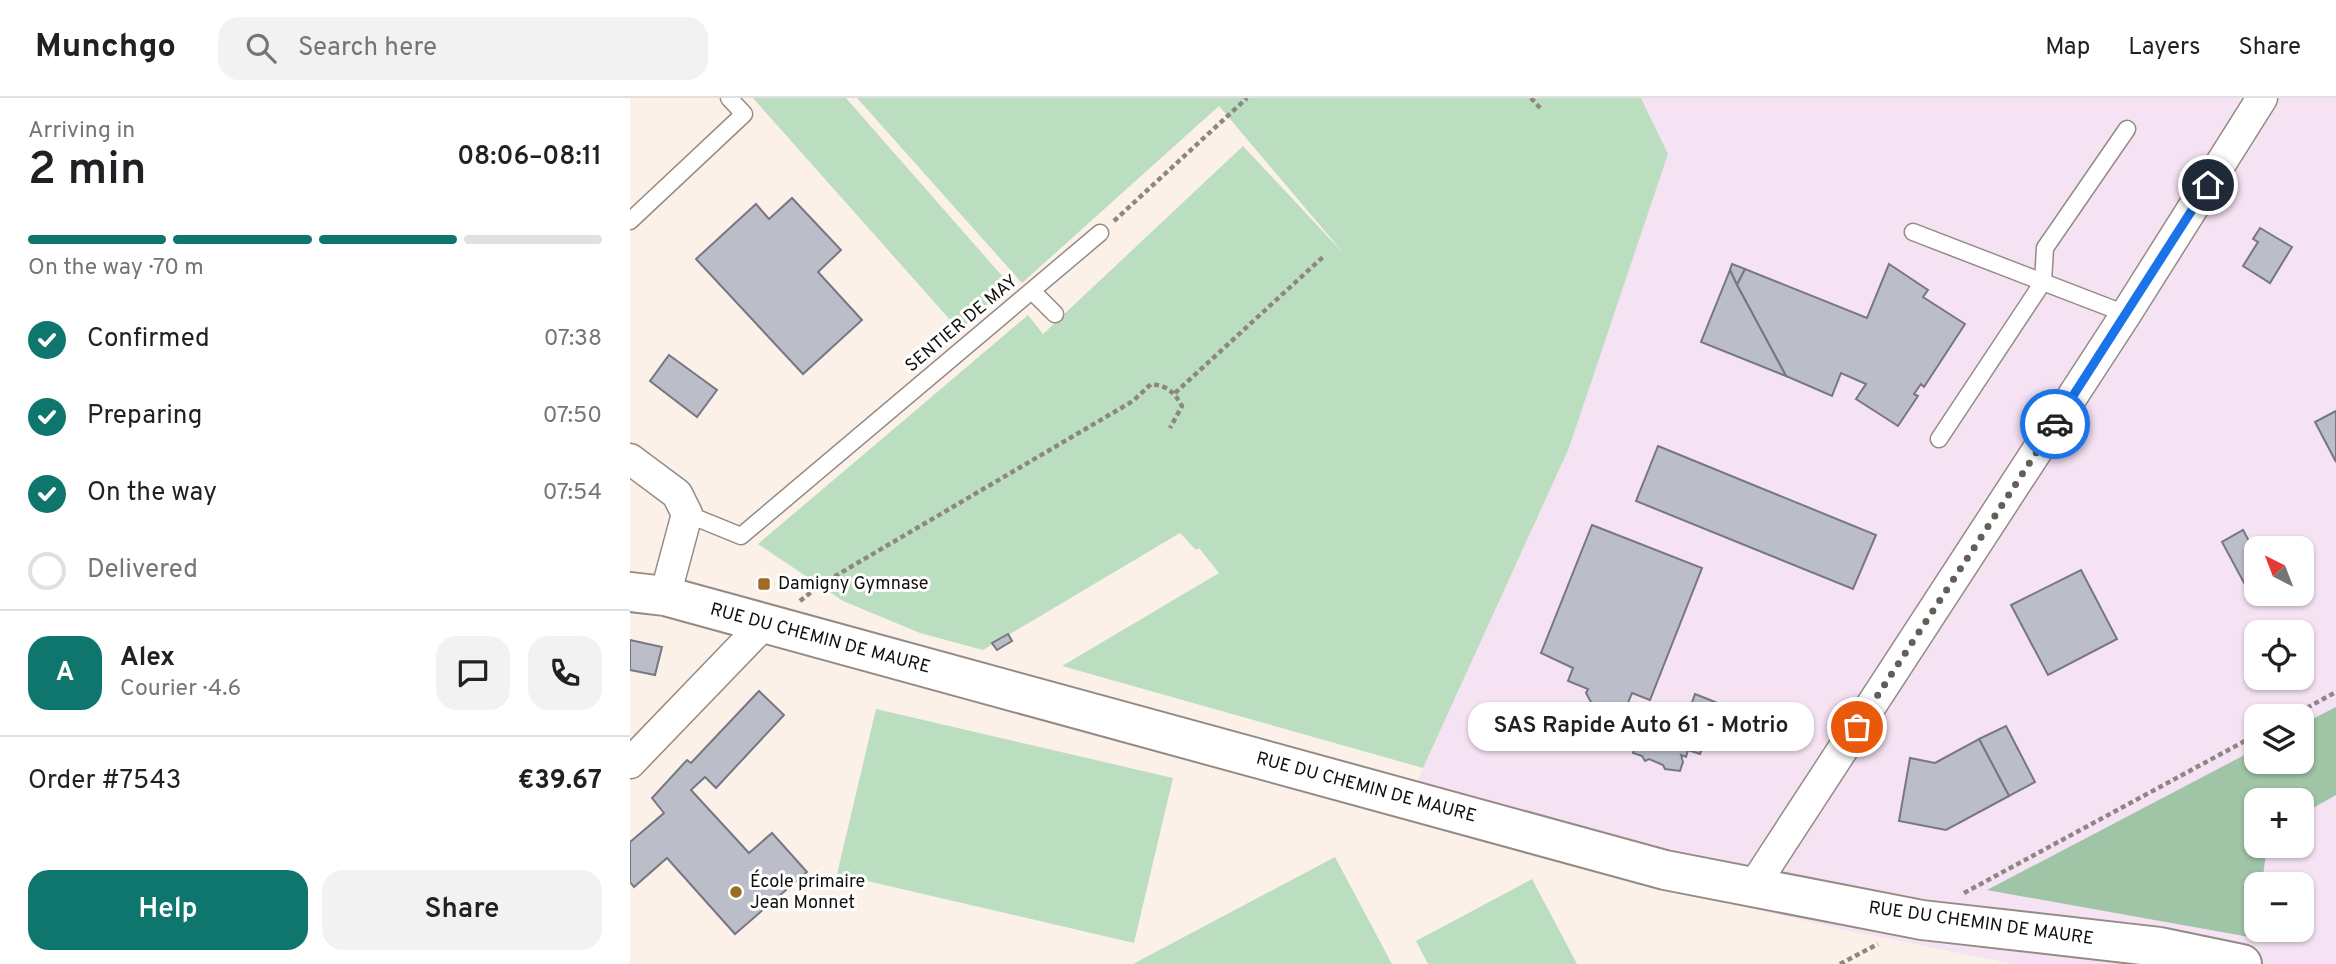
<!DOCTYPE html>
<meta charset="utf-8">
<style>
body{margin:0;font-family:Overpass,sans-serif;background:#f2f2f2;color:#202124;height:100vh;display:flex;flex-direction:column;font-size:26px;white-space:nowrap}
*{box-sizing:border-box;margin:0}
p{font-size:23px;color:#757577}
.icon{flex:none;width:38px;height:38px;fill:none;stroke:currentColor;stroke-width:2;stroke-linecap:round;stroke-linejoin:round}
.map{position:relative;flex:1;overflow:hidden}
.drawer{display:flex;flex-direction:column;background:#fff;width:630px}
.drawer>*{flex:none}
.needle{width:46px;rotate:318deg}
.tools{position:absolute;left:1614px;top:438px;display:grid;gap:14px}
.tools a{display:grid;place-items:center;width:70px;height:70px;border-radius:14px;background:#fff;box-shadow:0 2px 5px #0004;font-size:35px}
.pin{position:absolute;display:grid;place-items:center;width:60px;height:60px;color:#fff;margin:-30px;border:4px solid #fff;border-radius:50%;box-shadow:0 2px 7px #0007}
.courier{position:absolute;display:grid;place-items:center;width:70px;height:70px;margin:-35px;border:5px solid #1a73e8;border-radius:50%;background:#fff;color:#222;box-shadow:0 2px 9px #0007}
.bubble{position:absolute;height:49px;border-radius:21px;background:#fff;box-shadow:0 2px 5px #0004;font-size:23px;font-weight:600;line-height:49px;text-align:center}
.head em{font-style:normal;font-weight:600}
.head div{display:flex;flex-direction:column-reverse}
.head{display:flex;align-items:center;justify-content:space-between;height:119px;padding:0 28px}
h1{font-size:46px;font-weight:600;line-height:52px}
.bar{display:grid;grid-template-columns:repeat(4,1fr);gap:10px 7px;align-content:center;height:84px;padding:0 28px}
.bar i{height:9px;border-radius:5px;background:#e0e0e0}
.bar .current{background:#0f766e}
.bar p{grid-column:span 4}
.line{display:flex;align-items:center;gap:18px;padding:0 28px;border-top:2px solid #e0e0e0}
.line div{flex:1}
.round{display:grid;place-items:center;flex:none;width:74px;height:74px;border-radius:21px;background:#f2f2f2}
ol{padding:0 28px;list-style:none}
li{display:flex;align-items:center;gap:21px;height:77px}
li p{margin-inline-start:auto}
li .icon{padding:7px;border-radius:50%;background:#0f766e;color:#fff;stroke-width:4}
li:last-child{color:#757577}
li i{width:38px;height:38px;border:4px solid #e0e0e0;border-radius:50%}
.primary-button{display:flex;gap:14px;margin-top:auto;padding:14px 28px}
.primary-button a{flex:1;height:80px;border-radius:21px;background:#0f766e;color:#fff;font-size:28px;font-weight:600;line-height:80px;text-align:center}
.primary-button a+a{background:#f2f2f2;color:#202124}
header{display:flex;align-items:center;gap:42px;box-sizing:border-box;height:98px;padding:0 35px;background:#fff;border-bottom:2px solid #e0e0e0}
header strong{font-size:33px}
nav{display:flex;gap:38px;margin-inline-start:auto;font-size:24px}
.search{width:490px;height:63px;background:#f2f2f2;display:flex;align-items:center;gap:18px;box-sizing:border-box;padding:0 24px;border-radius:21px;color:#757577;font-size:26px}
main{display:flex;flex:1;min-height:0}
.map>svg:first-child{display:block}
</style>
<header>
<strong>Munchgo</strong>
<div class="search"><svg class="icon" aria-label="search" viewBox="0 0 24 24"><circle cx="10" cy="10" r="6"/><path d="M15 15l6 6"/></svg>Search here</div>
<nav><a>Map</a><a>Layers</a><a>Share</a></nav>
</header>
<main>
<section class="drawer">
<div class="head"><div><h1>2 min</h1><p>Arriving in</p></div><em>08:06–08:11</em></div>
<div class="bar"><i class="current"></i><i class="current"></i><i class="current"></i><i></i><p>On the way · 70 m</p></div>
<ol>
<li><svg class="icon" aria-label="check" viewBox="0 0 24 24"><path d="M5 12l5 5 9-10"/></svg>Confirmed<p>07:38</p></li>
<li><svg class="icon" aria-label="check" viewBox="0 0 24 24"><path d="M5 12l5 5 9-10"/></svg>Preparing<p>07:50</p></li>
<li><svg class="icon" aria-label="check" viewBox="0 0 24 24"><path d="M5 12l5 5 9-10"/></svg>On the way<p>07:54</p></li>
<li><i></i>Delivered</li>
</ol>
<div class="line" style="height:126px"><b class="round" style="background:#0f766e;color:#fff">A</b><div><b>Alex</b><p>Courier · 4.6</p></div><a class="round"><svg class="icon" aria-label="chat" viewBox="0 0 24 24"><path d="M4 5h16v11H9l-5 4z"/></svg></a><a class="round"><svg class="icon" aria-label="phone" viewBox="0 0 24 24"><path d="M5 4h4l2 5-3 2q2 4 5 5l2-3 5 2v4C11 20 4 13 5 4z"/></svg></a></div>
<div class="line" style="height:91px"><div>Order #7543</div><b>€39.67</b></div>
<div class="primary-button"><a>Help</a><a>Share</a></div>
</section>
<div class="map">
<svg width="1706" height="866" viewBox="0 0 1706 866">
<rect width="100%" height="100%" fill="#fcf1e9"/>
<path fill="#f5e2f3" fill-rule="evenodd" d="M 1011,0 L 1706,0 L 1706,866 L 1383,866 L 1225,834 L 1006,784 L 773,721 L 793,670 L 939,350 L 1038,56 ZM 1626,450 L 1671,450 L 1671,495 L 1626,495 ZM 1626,534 L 1671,534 L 1671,579 L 1626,579 ZM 1626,618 L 1671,618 L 1671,663 L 1626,663 ZM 1626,702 L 1671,702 L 1671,747 L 1626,747 ZM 1626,786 L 1671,786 L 1671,831 L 1626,831 Z"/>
<g fill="#bbdec1">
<polygon points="123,0 216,0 380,187 329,232"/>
<polygon points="227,0 1011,0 1038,56 939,350 793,670 432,568 589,475 569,450 566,452 550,435 353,552 290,535 213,503 128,446 398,217 413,236 613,48 715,157 589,8 392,185"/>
<polygon points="246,611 543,680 504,845 207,776"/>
<polygon points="705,759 762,866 503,866"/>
<polygon points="902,781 947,866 798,866 786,843"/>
</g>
<polygon fill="#9fc4a6" points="1706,609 1706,697 1681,711 1671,712 1671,702 1626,702 1626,747 1637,747 1632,786 1626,786 1625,840 1357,792 1626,651 1626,663 1671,663 1671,627"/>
<g fill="#bbbdc8" stroke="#767782" stroke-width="2">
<polygon points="162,100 211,152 188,174 232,222 173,276 66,161 126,106 139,121"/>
<polygon points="1630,130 1662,149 1640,185 1613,168 1628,144 1623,141"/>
<polygon points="1102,166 1115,171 1107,187 1100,172"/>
<polygon points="1259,166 1298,192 1293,199 1335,226 1294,289 1291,286 1284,296 1288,298 1268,328 1226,301 1236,286 1211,275 1202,298 1156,278 1107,187 1115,171 1237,220"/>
<polygon points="1100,172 1107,187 1156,278 1071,244"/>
<polygon points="39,257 87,292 67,319 20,283"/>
<polygon points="1706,313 1706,364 1685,324"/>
<polygon points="1028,348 1246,437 1223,491 1006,403"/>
<polygon points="962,427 1072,470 1020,602 1002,595 985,636 953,624 961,604 956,595 958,591 938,583 943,570 911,555"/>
<polygon points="1613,432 1626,456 1626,493 1620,496 1592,444"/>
<polygon points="1451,472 1487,541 1418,577 1381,507"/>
<polygon points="378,536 382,543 367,552 362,545"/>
<polygon points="0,542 32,549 25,577 0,572"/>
<polygon points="129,593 154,617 86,690 75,679 61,692 119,755 142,735 177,774 105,836 37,760 4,789 0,784 0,744 34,715 22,700 57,662 61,665"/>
<polygon points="1065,596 1103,611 1098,625 1100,626 1088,649 1075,644 1070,656 1058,652 1056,659 1051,657 1053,664 1050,673 1035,671 1033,667 1019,661 1015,663 1012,658 1003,655 1010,636 1020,639 1024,630 1037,635 1046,610 1058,615"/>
<polygon points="995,611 1039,628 1037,635 993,618"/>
<polygon points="1376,628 1405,684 1379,698 1349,641"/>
<polygon points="1349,641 1379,698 1316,732 1269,723 1280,660 1305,665"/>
</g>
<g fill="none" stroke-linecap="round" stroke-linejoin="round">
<defs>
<g id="lane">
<polyline points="0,123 114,16 99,0"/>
<polyline points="1283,134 1496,216"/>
<polyline points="402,193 425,216"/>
<polyline points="1309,341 1413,184 1415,150 1497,31"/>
<polyline points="57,416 111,438 470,135"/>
</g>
<g id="street">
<polyline points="0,361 47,396 57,416 35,498"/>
<polyline points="0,665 134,526"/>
<polyline points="1123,789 1496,216 1632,0"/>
</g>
<polyline id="secondary" points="0,494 35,498 1035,772 1292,822 1530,849 1612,866"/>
</defs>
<use href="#lane" stroke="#958b84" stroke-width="19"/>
<use href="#street" stroke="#958b84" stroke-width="33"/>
<use href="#secondary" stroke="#958b84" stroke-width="42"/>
<g stroke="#8e8781" stroke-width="4.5" stroke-dasharray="5 3.5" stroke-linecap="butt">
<polyline points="901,0 911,11"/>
<polyline points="484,123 617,0"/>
<polyline points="545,295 694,158"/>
<path d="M 170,503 L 190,487 L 503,303 L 521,286 C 538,288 544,294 552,308 L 540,330"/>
<polyline points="1662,618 1706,594"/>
<polyline points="1334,795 1626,637"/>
<polyline points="1210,866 1248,846"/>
</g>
<use href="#lane" stroke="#fff" stroke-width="16"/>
<use href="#street" stroke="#fff" stroke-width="30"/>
<use href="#secondary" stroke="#fff" stroke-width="38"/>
</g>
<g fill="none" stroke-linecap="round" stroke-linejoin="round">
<polyline stroke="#645e59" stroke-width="7" stroke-dasharray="0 12.6" points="1227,629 1425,326"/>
<polyline stroke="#1a73e8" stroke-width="9" points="1425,326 1578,87"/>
</g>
<g fill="#9f6b22" stroke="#fff" stroke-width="2.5">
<rect x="127" y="479" width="14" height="14" rx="3.5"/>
<circle cx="106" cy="794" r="7"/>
</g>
<g text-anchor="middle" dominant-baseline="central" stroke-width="6" stroke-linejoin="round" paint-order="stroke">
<g font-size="18" fill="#120f0c" stroke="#fff">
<text transform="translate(332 226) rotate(-40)">SENTIER DE MAY</text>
<text transform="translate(190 541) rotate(15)">RUE DU CHEMIN DE MAURE</text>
<text transform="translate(736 690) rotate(15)">RUE DU CHEMIN DE MAURE</text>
<text transform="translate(1351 826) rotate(8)">RUE DU CHEMIN DE MAURE</text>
</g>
<g font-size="18" fill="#120f0c" stroke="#fff" text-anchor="start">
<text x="148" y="486">Damigny Gymnase</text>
<text x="120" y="784">École primaire<tspan x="120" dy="21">Jean Monnet</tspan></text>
</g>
</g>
</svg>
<div class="tools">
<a><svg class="needle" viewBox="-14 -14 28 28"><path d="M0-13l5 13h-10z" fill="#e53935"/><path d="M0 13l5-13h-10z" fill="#757577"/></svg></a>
<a><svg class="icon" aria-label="locate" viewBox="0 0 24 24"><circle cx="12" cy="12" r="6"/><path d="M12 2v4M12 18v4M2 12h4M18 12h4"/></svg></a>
<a><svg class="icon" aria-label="layers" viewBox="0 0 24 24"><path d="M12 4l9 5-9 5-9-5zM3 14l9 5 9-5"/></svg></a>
<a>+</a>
<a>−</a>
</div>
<div class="pin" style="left:1227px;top:629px;background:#ea580c"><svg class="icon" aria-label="bag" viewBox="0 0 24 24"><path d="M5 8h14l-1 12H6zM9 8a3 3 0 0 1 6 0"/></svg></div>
<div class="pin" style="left:1578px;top:87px;background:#1f2937"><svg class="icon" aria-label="home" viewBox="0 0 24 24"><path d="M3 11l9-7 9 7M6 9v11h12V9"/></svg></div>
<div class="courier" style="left:1425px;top:326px"><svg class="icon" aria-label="car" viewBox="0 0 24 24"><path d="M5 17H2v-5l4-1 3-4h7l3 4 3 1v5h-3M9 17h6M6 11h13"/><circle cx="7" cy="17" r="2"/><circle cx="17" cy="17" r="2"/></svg></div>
<div class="bubble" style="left:838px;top:604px;width:346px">SAS Rapide Auto 61 - Motrio</div>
</div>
</main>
